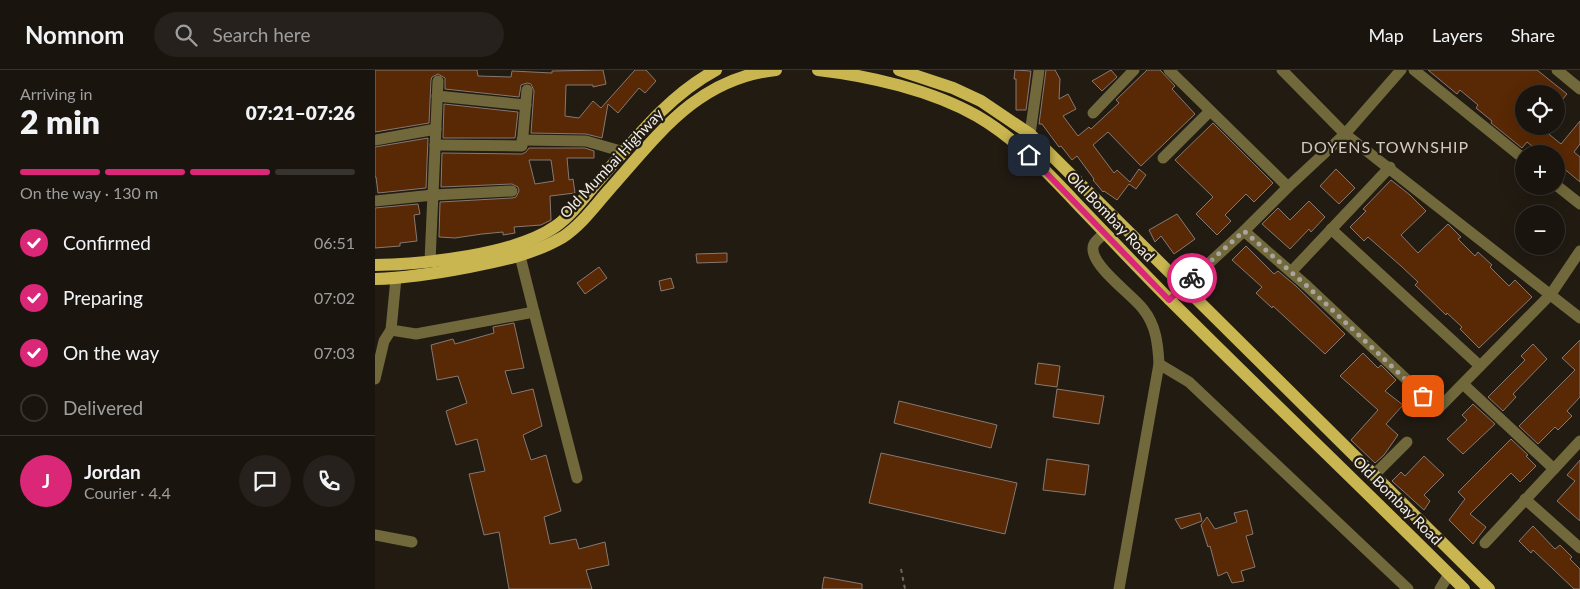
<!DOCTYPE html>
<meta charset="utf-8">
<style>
body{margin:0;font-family:Lato,sans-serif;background:#26211c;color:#f1f3f6;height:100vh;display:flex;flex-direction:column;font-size:19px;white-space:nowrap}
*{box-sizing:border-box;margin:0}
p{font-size:16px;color:#9f9e9e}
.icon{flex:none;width:28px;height:28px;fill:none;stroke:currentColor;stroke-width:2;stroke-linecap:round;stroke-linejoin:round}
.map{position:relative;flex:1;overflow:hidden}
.sheet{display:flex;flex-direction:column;background:#19140e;width:375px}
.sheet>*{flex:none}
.fabs{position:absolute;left:1140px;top:15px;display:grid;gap:10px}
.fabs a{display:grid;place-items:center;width:50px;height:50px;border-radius:50%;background:#19140e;box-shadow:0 5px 20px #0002,0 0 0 1px #37332e;font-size:25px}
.pin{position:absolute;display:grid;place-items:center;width:42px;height:42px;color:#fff;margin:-21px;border-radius:10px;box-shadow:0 2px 8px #0006}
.courier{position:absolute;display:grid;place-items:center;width:50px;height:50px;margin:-25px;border:4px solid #db2777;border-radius:50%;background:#fff;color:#222;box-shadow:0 1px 6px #0007}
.summary em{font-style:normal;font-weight:800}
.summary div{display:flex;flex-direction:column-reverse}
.summary{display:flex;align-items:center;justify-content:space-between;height:85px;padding:0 20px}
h1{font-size:32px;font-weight:800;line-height:38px}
.bar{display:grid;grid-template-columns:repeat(4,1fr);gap:8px 5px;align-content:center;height:60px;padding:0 20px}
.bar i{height:6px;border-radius:4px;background:#37332e}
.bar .current{background:#db2777}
.bar p{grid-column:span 4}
.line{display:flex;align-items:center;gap:12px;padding:0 20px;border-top:1px solid #37332e}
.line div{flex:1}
.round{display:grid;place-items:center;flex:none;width:52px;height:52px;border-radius:26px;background:#26211c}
ol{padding:0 20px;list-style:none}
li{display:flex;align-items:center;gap:15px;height:55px}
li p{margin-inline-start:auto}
li .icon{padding:5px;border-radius:50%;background:#db2777;color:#fff;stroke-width:4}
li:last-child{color:#9f9e9e}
li i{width:28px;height:28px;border:2px solid #37332e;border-radius:50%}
header{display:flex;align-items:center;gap:30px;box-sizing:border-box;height:70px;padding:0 25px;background:#19140e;border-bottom:1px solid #37332e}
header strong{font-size:24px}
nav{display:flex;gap:28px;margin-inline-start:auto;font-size:18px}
.search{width:350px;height:45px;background:#26211c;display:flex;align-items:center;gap:12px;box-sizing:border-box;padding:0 18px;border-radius:28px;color:#9f9e9e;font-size:19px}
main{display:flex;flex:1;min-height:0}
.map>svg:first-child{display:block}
</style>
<header>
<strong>Nomnom</strong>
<div class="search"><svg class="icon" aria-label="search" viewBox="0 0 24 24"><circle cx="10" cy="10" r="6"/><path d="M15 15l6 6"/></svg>Search here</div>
<nav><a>Map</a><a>Layers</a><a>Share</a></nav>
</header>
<main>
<section class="sheet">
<div class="summary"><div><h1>2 min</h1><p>Arriving in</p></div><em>07:21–07:26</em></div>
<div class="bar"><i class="current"></i><i class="current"></i><i class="current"></i><i></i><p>On the way · 130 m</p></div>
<ol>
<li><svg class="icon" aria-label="check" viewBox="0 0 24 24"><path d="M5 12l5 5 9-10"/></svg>Confirmed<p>06:51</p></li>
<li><svg class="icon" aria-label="check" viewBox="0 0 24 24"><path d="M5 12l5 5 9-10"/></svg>Preparing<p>07:02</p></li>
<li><svg class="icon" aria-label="check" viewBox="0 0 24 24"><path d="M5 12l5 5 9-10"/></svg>On the way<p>07:03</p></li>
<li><i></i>Delivered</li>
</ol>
<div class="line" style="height:90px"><b class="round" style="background:#db2777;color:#fff">J</b><div><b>Jordan</b><p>Courier · 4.4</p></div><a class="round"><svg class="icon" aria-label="chat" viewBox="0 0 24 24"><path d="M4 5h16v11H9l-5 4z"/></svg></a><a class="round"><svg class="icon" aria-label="phone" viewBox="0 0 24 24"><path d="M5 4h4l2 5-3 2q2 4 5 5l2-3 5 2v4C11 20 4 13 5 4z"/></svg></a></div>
</section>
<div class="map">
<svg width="1205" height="519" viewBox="0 0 1205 519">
<rect width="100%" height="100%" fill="#211b12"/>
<g fill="#592804" stroke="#867973" fill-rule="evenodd">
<polygon points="0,0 102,0 103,6 136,7 137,1 177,3 177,1 228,0 231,14 218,17 218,15 191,15 190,46 204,48 218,31 226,38 260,0 271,0 281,11 270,23 264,18 243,43 233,34 227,68 211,64 156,63 159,21 156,14 152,13 146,15 144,27 70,19 70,8 63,4 57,7 56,10 54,53 0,62"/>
<polygon points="640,0 656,1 651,40 641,40 641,9 639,9"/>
<polygon points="671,0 680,0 685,9 684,29 693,24 701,39 688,46 703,66 714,57 716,59 744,33 741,30 772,0 785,0 800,16 797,19 820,44 766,96 733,62 718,75 739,103 742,100 755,112 764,99 771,105 761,119 754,114 742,130 729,121 728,122 718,110 719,109 702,86 697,90 686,76 684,77 667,54 664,54"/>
<polygon points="736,0 742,7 727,21 717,11"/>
<polygon points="1053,0 1162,0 1192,24 1181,37 1181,24 1149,24 1149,56 1164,56 1186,74 1205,51 1205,74 1199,82 1205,87 1205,112 1181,92 1181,84 1167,84 1152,72 1147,78 1116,53 1117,51 1101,38 1103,35 1085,20 1082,24"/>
<polygon points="69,34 143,42 140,68 68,68"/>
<polygon points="838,53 898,113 879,132 871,124 850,145 856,151 842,165 821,144 838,127 800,90"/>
<polygon points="53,68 51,118 3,123 1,107 0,107 0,77"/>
<path d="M 154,78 L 210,78 L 219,81 L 219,88 L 192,88 L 194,110 L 198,109 L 200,123 L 175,126 L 176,150 L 166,155 L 139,157 L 140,163 L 128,165 L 128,162 L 107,164 L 80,168 L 64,167 L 65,132 L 137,128 L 141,127 L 144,121 L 143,117 L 137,114 L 66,117 L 67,83 L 147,84 L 151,82 ZM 154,90 L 176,90 L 179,111 L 160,114 Z"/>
<polygon points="961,99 980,118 964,134 945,116"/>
<polygon points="1016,110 1035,125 1051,141 1026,165 1043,183 1073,154 1086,167 1083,169 1100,186 1103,182 1117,195 1115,197 1134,216 1140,210 1157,227 1104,278 1085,259 1087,257 1072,243 1071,245 1040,215 1043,212 1026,196 993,167 989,171 975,157 991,141 988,139"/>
<polygon points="934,131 950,147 936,162 934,159 915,179 887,154 903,138 915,150"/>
<polygon points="43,134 45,144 39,145 42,171 25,173 25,176 0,178 0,138"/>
<polygon points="802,144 820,169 799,184 786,166 780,172 774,160"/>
<polygon points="871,176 899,204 903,201 921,216 970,264 950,284 898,236 897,238 881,223 887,217 857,190"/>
<polygon points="352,183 352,192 322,193 321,184"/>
<polygon points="224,197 232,208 210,224 202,213"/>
<polygon points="296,208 299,218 286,221 284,211"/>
<polygon points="139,253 149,298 130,301 137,324 158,319 167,356 148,365 156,390 171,385 186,441 169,447 175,474 201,469 204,479 230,472 234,495 211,500 217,519 134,519 124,462 109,465 94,404 110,401 102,369 81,375 71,341 92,333 83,306 62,310 56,275 78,269 80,274 119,263 118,257"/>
<polygon points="1205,270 1205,327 1192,341 1197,346 1183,360 1180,357 1163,374 1144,356 1200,300 1187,288"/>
<polygon points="1158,274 1172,289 1138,324 1141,327 1128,341 1113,327 1150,290 1146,286"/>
<polygon points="988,283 1003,298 1006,295 1021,310 1010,321 1028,335 1011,354 1023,365 1009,385 1000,393 976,370 1003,340 965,306"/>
<polygon points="663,293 685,296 682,317 660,314"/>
<polygon points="682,319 729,326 724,354 678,347"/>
<polygon points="524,331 622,355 616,378 519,353"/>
<polygon points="1098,334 1120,354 1088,384 1072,369 1092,350 1087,345"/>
<polygon points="1136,369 1153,385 1151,386 1161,396 1145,412 1136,403 1095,444 1111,457 1098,474 1074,450 1090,429 1083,422"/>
<polygon points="506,383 642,413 630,464 494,433"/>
<polygon points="1049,386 1069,405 1049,425 1055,431 1049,440 1017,411 1026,402 1030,406"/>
<polygon points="672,389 714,395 710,425 668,420"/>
<polygon points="1205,390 1205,451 1182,431 1200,411 1192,405"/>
<polygon points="872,440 878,464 871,466 880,497 866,501 869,511 857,513 852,502 843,506 835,476 833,477 826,455 832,447 840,459 862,452 859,443"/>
<polygon points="825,443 827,451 806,459 800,449"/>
<polygon points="1158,456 1180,479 1185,475 1197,487 1195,489 1205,499 1205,519 1199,519 1158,480 1156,483 1144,471"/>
<polygon points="449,507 487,514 487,519 447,519"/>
</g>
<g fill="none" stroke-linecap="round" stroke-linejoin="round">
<polyline stroke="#6e6961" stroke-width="2" stroke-dasharray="4 4" stroke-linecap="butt" points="526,499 530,519"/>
<g stroke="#71683b" stroke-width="11">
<polyline points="794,0 913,117"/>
<polyline points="907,0 970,64 1205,248"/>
<polyline points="1039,0 1149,89"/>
<polyline points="1182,0 1205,19"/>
<polyline points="62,26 151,35"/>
<polyline points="718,43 759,0"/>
<polyline points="655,64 664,0"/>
<polyline points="0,70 61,59"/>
<polyline points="147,70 211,71 249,82"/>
<polyline points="60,75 147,76 152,20"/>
<polyline points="788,88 835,41"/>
<polyline points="1181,115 1205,134"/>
<polyline points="0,131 58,125 137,121"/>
<polyline points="956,159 1105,296"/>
<polyline points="869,161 932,216 1063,339 1176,224 1205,181"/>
<path d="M 730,163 C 727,166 721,170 719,174 C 710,192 758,225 768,239 C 781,255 783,274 784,294 L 744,519"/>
<polyline points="55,191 63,11"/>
<polyline points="916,202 1015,97"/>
<polyline points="21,208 16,260 41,264 159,242 145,186"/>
<polyline points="794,230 869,161 913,117 970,64 1026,0"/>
<polyline points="159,242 202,408"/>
<polyline points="784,294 814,312 1033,519"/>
<polyline points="0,309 9,271 16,260"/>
<polyline points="1088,314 1179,399"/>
<polyline points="998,406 1032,372"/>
<polyline points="1150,429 1205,478"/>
<polyline points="0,465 37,472"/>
<polyline points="1110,473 1205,371"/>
<polyline points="1065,519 1074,504"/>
</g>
<g stroke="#c9b651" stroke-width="12">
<path d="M 443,0 C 495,6 556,20 602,46 C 643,70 674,104 706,138 C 736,169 765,200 795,230 C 892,327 992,422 1089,519"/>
<polyline points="524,0 578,18 606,31 655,64 1114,519"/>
<path d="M 0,195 C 50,194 140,185 181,156 C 198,144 211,125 225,109 C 260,69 293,26 341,0"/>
<path d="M 0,209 C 32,208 63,203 94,197 C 126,191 159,184 188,167 C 206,155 219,137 233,121 C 282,66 322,8 401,0"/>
</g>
</g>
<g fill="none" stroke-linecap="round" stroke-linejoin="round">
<polyline stroke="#a9a49d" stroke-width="5" stroke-dasharray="0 9" points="817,208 869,161 932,216 1048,326"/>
<polyline stroke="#db2777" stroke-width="6" points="654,85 794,230 817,208"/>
</g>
<g text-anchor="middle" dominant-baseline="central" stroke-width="4.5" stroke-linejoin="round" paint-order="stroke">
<g font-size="15" fill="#f2eee8" stroke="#211b12">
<text transform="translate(236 93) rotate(-47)">Old Mumbai Highway</text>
<text transform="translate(736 146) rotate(46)">Old Bombay Road</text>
<text transform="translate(1023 430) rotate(45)">Old Bombay Road</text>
</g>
<g font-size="16" letter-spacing="1" fill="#d2cabe" stroke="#211b12">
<text x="1010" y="76">DOYENS TOWNSHIP</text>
</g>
</g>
</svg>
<div class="fabs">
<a><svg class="icon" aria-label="locate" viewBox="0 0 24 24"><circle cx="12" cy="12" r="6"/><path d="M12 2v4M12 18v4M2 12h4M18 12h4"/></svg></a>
<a>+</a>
<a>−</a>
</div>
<div class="pin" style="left:1048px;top:326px;background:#ea580c"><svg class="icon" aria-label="bag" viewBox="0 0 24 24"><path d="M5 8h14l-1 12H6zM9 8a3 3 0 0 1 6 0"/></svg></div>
<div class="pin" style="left:654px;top:85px;background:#1f2937"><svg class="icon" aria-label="home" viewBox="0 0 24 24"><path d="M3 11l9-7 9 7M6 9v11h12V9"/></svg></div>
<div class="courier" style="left:817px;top:208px"><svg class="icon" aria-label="bike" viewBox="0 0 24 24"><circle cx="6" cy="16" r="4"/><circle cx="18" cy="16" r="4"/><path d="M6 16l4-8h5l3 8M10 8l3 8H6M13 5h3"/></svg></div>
</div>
</main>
